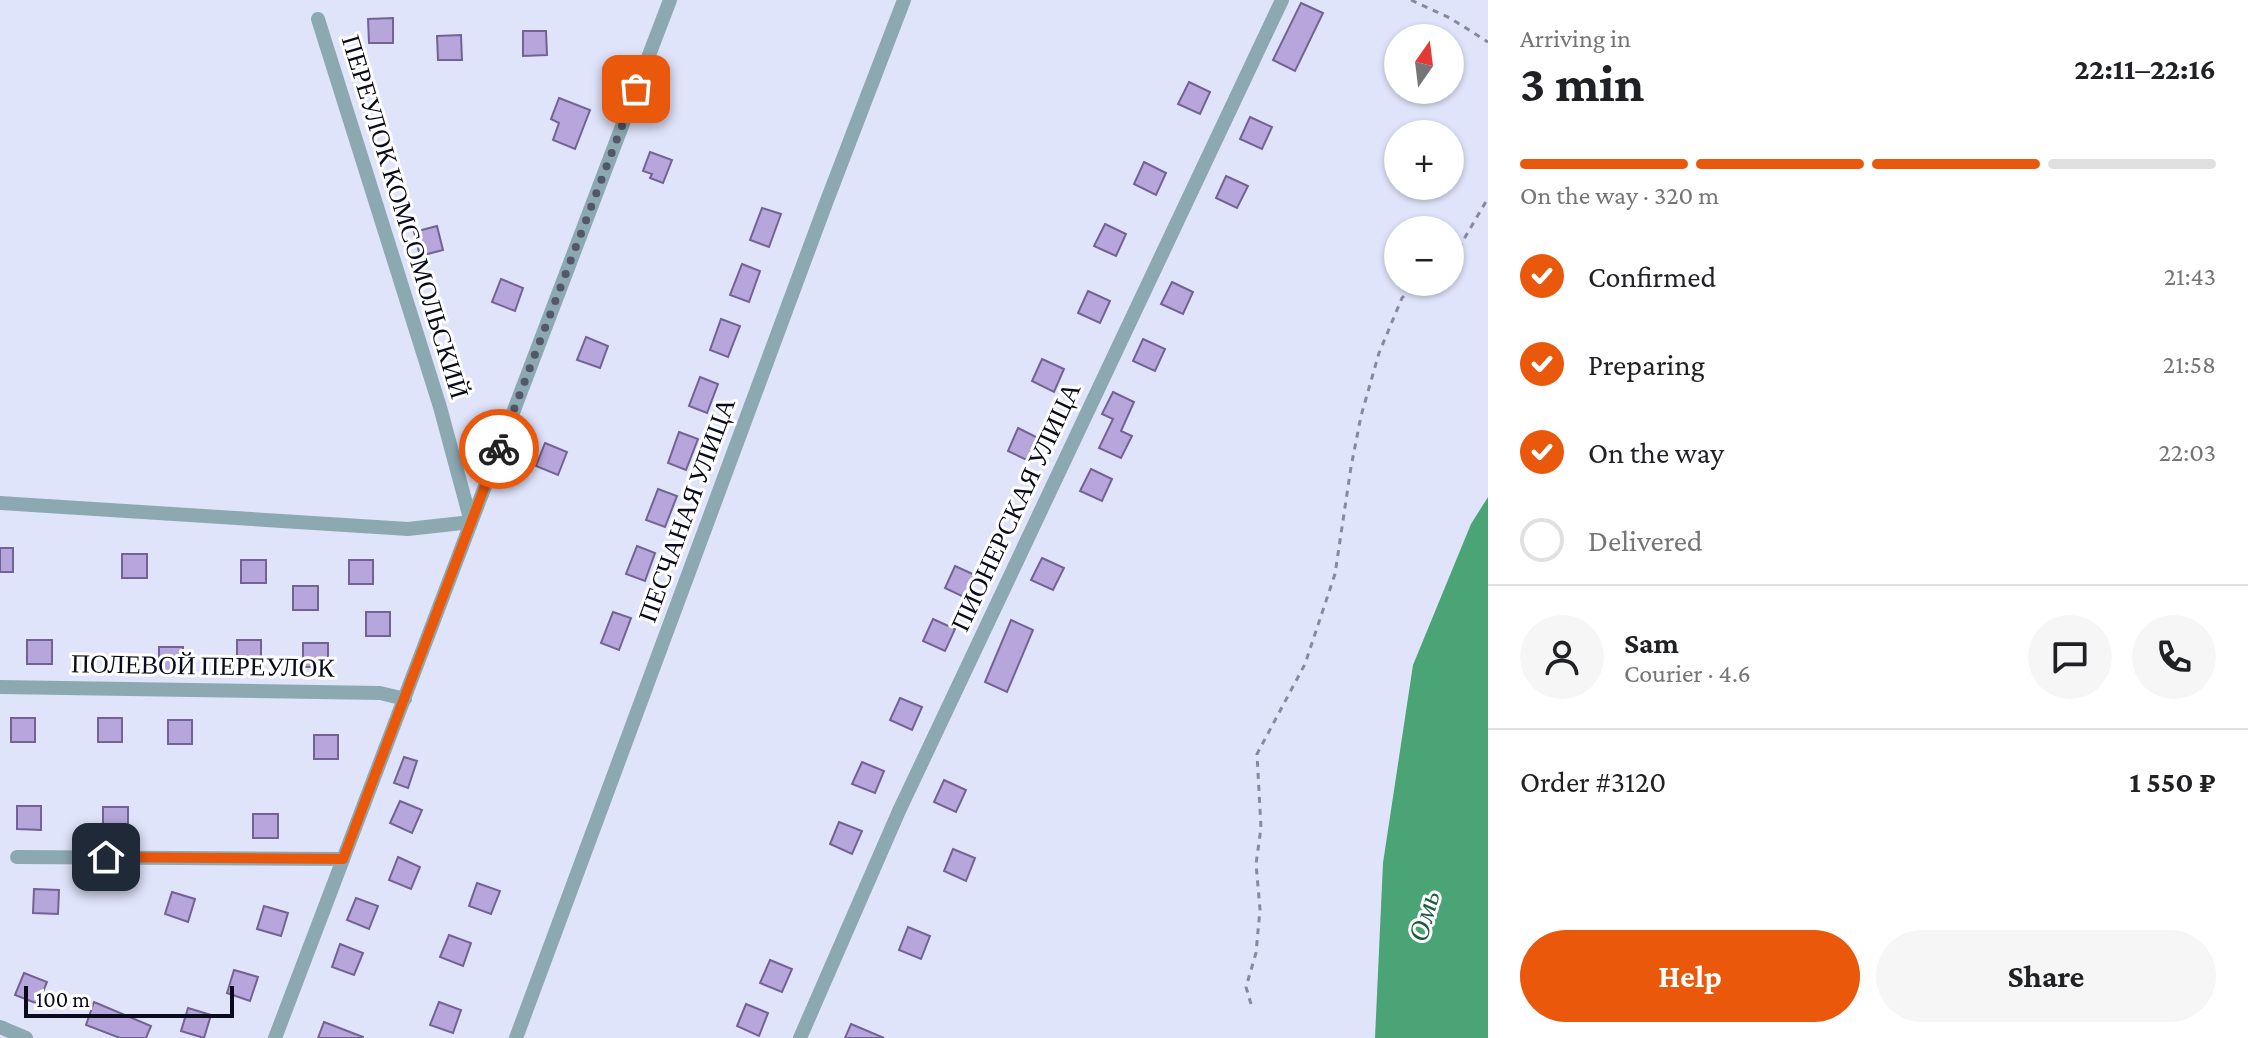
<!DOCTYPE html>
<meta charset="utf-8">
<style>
body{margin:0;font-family:"Crimson Pro",serif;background:#f6f6f6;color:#202124;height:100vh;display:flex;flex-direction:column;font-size:30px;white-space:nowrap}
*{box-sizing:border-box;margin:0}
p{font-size:26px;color:#757577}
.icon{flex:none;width:44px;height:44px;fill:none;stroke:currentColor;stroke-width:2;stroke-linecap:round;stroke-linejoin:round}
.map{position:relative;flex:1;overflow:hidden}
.drawer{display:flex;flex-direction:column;background:#fff;width:760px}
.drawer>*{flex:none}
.needle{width:52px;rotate:14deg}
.fabs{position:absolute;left:1384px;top:24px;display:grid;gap:16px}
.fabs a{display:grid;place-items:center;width:80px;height:80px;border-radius:50%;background:#fff;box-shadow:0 2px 6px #0004;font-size:40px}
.scale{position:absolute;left:24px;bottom:20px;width:210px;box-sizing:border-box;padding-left:8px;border:4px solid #090a1c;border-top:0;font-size:22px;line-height:28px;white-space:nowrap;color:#090a1c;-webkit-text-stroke:6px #fff;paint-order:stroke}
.pin{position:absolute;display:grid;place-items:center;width:68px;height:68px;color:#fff;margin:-34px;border-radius:16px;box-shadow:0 4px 12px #0006}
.courier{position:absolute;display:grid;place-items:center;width:80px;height:80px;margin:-40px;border:6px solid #ea580c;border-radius:50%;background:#fff;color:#222;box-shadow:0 2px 10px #0007}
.summary em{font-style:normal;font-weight:700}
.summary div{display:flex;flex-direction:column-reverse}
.summary{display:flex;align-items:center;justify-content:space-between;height:136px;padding:0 32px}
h1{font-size:52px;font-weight:700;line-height:60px}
.bar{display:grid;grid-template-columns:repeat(4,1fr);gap:12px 8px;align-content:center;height:96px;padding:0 32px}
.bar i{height:10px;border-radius:6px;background:#e0e0e0}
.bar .on{background:#ea580c}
.bar p{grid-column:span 4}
.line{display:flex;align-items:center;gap:20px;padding:0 32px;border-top:2px solid #e0e0e0}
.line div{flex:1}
.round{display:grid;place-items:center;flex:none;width:84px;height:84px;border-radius:42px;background:#f6f6f6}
ol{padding:0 32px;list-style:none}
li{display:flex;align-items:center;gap:24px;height:88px}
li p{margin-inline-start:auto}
li .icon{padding:8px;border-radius:50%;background:#ea580c;color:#fff;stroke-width:4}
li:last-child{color:#757577}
li i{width:44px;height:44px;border:4px solid #e0e0e0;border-radius:50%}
.cta{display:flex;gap:16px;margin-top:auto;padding:16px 32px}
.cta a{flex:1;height:92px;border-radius:48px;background:#ea580c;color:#fff;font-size:32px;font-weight:700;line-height:92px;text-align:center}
.cta a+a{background:#f6f6f6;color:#202124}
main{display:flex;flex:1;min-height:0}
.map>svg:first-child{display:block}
</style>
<main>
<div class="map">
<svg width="1488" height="1038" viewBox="0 0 1488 1038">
<rect width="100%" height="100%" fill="#e0e4fb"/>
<polygon fill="#4aa475" points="1488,497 1488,1038 1375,1038 1383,863 1413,665 1471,524"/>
<g fill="#b6a6db" stroke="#726394" stroke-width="2">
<polygon points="1301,3 1323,13 1295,71 1273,60"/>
<polygon points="393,18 393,43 369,43 368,19"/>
<polygon points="523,31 546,31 547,55 523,56"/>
<polygon points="461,35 462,60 438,60 437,36"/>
<polygon points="1189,82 1210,92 1200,114 1178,104"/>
<polygon points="559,98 590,110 575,149 553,140 559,123 551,119"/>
<polygon points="1250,117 1272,127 1262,149 1240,139"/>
<polygon points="650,152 672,160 663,183 650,178 652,174 643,171"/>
<polygon points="1144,162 1166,173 1156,195 1134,184"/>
<polygon points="1226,176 1248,186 1237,208 1216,198"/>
<polygon points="762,208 781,214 769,247 750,240"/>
<polygon points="1105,224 1126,234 1116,256 1094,246"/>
<polygon points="437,226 443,250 420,256 414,232"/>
<polygon points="742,264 760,271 749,302 730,295"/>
<polygon points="501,279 523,288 515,311 492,302"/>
<polygon points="1172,282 1193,292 1183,314 1161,304"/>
<polygon points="1088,291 1110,301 1100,323 1078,313"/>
<polygon points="721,319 740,326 728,357 710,350"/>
<polygon points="586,337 608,346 600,368 577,360"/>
<polygon points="1143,339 1165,349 1155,371 1133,361"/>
<polygon points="1042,359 1064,369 1054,392 1032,381"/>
<polygon points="700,377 718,384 707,413 689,406"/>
<polygon points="1113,392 1134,402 1121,431 1132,436 1121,458 1099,448 1113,419 1102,414"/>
<polygon points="1018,428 1040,439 1029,461 1008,451"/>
<polygon points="679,432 698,439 686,470 668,463"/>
<polygon points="545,443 567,452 558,475 536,466"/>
<polygon points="1091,469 1112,479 1102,501 1080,491"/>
<polygon points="658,489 677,496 665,527 646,520"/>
<polygon points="637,546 655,553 645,581 626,574"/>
<rect x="0" y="548" width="13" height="24"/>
<rect x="122" y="554" width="25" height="24"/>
<polygon points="1042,558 1064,568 1053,590 1031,580"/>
<rect x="241" y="560" width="25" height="23"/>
<rect x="349" y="560" width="24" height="24"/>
<polygon points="955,566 977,576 966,598 945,588"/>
<rect x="293" y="586" width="25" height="24"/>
<rect x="366" y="612" width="24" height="24"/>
<polygon points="613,612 631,618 619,650 601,643"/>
<polygon points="933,619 955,629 945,651 923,641"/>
<polygon points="1011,620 1033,630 1007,692 985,682"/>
<rect x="27" y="640" width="25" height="24"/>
<rect x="237" y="640" width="24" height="24"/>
<rect x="303" y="643" width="25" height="24"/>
<rect x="159" y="647" width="24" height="24"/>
<polygon points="900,698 922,707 912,730 890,720"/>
<rect x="11" y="718" width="24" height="24"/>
<rect x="98" y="718" width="24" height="24"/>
<rect x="168" y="720" width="24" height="24"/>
<rect x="314" y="735" width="24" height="24"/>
<polygon points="404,757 417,761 408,788 394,783"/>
<polygon points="862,762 884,771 875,793 852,784"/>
<polygon points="944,780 966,790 956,812 934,802"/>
<polygon points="400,801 422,810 412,833 390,823"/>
<polygon points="17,806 41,806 41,830 17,829"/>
<rect x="103" y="807" width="25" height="24"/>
<rect x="253" y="814" width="25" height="24"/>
<polygon points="839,822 862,831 852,854 830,844"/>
<polygon points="953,849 975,858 966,881 944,871"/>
<polygon points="398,857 420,867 411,889 389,880"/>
<polygon points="477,883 500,891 491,914 469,906"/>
<polygon points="34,889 59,890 58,914 33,913"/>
<polygon points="172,892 195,899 188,922 165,914"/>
<polygon points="356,898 378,906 369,929 347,920"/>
<polygon points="264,906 288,913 281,936 257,929"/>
<polygon points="908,927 930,936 921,959 899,950"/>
<polygon points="449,935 471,943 463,966 440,957"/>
<polygon points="340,944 363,953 354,975 332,967"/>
<polygon points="770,960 792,969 782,992 760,983"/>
<polygon points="234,970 258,977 250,1001 227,993"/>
<polygon points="24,973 47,982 38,1004 15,995"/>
<polygon points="94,1002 151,1026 146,1038 120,1038 86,1025"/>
<polygon points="439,1002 461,1010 453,1033 430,1025"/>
<polygon points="746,1004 768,1013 759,1036 737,1026"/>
<polygon points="188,1008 211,1015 204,1038 181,1031"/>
<polygon points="324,1022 363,1037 363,1038 318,1038"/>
<polygon points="851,1024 884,1038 845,1038"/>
</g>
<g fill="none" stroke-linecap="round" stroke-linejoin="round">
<g stroke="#878a9f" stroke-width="3" stroke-dasharray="6 6" stroke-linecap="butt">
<polyline points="1411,0 1450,18 1488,42"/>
<polyline points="1450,257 1457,251 1488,198"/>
<polyline points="1251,1004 1246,987 1256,953 1260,909 1256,864 1261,828 1257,754 1305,664 1335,574 1351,467 1361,416 1379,353 1402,298 1417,282"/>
</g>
<g stroke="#8ca9b2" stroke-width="14">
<polyline points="0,503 408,529 471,522 440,407 318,19"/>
<polyline points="0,687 380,693 405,699"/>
<polyline points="17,857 343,859"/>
<polyline points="0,1027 26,1038"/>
<polyline points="275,1038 670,0"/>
<polyline points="516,1038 826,203 904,0"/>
<polyline points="800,1038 899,811 1282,0"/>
</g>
</g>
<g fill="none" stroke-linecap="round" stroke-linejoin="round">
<polyline stroke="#54566a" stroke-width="8" stroke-dasharray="0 14.4" points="499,449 636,89"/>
<polyline stroke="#ea580c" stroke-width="10" points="106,857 343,859 499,449"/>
</g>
<g text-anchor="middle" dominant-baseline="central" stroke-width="6" stroke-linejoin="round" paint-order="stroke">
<g font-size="26" fill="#090a1c" stroke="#fff">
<text transform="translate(405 217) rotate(73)">ПЕРЕУЛОК КОМСОМОЛЬСКИЙ</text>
<text transform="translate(1016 507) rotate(-65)">ПИОНЕРСКАЯ УЛИЦА</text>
<text transform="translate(687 510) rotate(-70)">ПЕСЧАНАЯ УЛИЦА</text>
<text transform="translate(203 666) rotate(1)">ПОЛЕВОЙ ПЕРЕУЛОК</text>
</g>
<g font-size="28" font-style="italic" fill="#1b5d3d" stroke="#fff">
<text transform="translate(1424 916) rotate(-75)">Омь</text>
</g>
</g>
</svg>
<div class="fabs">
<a><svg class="needle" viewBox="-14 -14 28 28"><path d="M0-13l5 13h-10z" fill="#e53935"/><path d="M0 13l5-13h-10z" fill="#757577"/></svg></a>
<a>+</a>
<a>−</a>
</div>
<div class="scale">100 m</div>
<div class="pin" style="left:636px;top:89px;background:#ea580c"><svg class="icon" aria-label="bag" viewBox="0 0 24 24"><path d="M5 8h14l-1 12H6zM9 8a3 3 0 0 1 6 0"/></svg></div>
<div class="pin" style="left:106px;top:857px;background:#1f2937"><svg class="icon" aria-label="home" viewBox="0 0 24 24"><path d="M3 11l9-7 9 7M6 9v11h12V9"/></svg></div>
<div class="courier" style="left:499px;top:449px"><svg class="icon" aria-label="bike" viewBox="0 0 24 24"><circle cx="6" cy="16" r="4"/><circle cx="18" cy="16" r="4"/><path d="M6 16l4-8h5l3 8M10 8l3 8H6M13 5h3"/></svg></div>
</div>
<section class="drawer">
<div class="summary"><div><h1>3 min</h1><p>Arriving in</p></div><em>22:11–22:16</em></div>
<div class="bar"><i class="on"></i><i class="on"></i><i class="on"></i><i></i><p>On the way · 320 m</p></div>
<ol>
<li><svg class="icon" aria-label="check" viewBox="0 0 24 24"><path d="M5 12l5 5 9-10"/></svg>Confirmed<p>21:43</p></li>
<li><svg class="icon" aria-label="check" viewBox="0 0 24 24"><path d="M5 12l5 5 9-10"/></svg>Preparing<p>21:58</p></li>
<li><svg class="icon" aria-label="check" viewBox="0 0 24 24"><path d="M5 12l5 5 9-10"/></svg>On the way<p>22:03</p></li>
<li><i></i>Delivered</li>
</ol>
<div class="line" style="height:144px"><a class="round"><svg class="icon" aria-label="person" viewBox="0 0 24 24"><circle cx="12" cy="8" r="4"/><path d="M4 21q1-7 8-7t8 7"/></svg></a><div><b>Sam</b><p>Courier · 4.6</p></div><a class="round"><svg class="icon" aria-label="chat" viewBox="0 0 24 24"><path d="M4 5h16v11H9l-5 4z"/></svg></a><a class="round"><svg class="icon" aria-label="phone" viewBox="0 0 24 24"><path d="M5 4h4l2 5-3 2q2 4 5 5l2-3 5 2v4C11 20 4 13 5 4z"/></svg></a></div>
<div class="line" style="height:104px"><div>Order #3120</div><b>1 550 ₽</b></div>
<div class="cta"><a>Help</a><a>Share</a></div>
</section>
</main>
